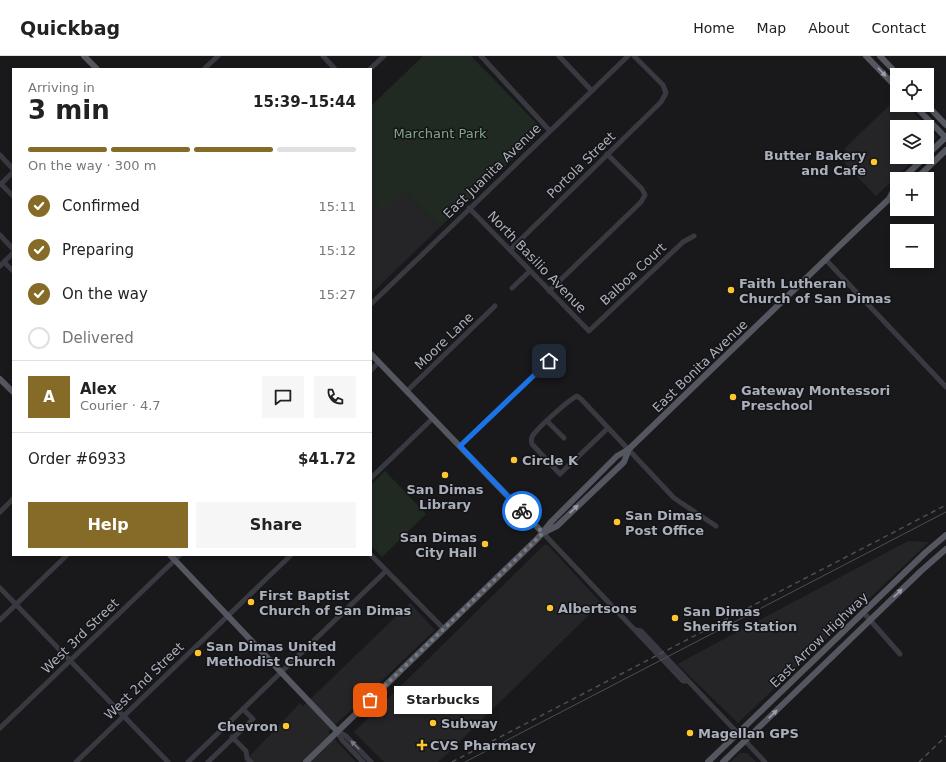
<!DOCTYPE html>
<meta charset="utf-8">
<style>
body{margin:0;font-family:"DejaVu Sans",sans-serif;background:#f6f6f6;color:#222;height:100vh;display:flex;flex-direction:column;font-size:15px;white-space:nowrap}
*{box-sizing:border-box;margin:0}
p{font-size:13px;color:#767676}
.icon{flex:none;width:22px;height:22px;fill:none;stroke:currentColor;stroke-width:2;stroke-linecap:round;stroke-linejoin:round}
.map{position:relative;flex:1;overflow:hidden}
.side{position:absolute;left:12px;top:12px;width:360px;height:488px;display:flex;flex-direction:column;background:#fff;border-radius:0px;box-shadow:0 2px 6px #0003}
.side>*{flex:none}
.buttons{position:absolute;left:890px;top:12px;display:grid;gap:8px}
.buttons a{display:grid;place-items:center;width:44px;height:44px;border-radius:0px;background:#fff;box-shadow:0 2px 6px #0003;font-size:20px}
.pin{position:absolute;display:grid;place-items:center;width:34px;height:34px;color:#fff;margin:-17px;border-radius:8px;box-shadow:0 2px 6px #0006}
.courier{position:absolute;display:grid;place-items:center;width:40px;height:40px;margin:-20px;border:3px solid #1a73e8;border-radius:50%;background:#fff;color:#222;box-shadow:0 1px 5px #0007}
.bubble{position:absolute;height:28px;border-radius:0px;background:#fff;box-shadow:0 2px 6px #0003;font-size:13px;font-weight:600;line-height:28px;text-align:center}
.overview em{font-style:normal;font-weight:600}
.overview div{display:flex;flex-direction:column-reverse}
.overview{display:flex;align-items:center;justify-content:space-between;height:68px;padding:0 16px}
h1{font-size:26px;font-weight:600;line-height:30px}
.bar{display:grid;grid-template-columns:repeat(4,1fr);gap:6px 4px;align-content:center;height:48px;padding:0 16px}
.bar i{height:5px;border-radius:3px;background:#e0e0e0}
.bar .on{background:#856b27}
.bar p{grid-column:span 4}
.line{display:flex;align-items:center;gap:10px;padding:0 16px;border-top:1px solid #e0e0e0}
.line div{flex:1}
.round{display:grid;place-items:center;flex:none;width:42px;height:42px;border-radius:0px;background:#f6f6f6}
ol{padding:0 16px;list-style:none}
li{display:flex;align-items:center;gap:12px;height:44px}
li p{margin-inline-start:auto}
li .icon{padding:4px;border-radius:50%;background:#856b27;color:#fff;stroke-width:4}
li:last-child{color:#767676}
li i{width:22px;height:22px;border:2px solid #e0e0e0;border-radius:50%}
.action{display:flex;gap:8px;margin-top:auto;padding:8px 16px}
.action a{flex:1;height:46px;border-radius:0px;background:#856b27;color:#fff;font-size:16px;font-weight:600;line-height:46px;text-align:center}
.action a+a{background:#f6f6f6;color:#222}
header{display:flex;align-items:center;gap:24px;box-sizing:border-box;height:56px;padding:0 20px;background:#fff;border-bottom:1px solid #e0e0e0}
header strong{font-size:19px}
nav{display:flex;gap:22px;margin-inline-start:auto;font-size:14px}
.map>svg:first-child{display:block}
</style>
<header>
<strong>Quickbag</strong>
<nav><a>Home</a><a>Map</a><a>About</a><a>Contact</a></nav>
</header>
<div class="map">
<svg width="946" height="706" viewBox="0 0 946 706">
<rect width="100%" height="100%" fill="#19191b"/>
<g fill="#252528">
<polygon points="897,42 897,49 906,49 937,81 927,91 927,71 897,71 897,101 917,101 876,140 845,108 845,92"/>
<polygon points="405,134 440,171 371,238 371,148 384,153"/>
<polygon points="908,485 929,486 738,667 677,608"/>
<polygon points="544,489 548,489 601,547 442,703 437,706 384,706 354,676"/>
<polygon points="410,547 435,574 328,676 356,706 244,706 300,647 303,650"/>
<polygon points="740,697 747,697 756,706 730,706"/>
</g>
<g fill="#202a22">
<polygon points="423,0 471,0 541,72 540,77 440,171 405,134 384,154 371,148 371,50"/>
<polygon points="385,415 426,458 382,501 371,490 371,429"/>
</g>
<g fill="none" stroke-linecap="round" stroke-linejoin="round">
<g stroke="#393a41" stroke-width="5">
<polyline points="323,0 335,13"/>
<polyline points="481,0 550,75"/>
<polyline points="559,0 592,35"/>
<polyline points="204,13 218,0"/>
<polyline points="370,13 384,0"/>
<polyline points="0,99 13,113"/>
<polyline points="13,116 1,128 13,140"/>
<polyline points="469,152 589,275 683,186 694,180"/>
<polyline points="0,179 13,193"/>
<polyline points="510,194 661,46 666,37 663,29 634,0"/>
<polyline points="826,204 946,331"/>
<polyline points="4,206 13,215"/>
<polyline points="0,210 13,197"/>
<polyline points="512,232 530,215"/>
<polyline points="549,235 641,146 645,139 642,133 607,98"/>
<polyline points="371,248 628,0"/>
<polyline points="371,314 379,306"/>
<polyline points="407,335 495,250"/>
<polyline points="547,365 564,382"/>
<path d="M 608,372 L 560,418 L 532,388 C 531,385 531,382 533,379 C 540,370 567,345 577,340 L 581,343 L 674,442 L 716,470"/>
<polyline points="460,390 549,305"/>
<polyline points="371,422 433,362"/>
<polyline points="0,456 13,443"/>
<polyline points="543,477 683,625 687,625"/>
<polyline points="371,499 444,573"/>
<polyline points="0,532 168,706"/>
<polyline points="863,556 900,598"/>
<polyline points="0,564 67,499"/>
<polyline points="636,574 641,575 765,706"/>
<polyline points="0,672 180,499"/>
<polyline points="337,675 346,680 371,706"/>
<polyline points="337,675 342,684 363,706"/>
<polyline points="232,681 246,695 247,702 251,706"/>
<polyline points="76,706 291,499"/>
<polyline points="188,706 386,515"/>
<polyline points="208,706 253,663 243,653"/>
</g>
<g stroke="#555760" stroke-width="6">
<polyline points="84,0 97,13"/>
<polyline points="866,0 897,32"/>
<polyline points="880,0 898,19"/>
<polyline points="914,49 946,82"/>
<polyline points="927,49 946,69"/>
<polyline points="927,99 946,81"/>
<polyline points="902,123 925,101"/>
<polyline points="916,123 946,94"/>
<polyline points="371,298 543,477"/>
<polyline points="0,323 13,336"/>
<polyline points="545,476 557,470 624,406 629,393"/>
<polyline points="170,499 337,675"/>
<polyline points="306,706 538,482 552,465 617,400 629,393 855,175 889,143 897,127"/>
<polyline points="708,706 926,496 946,479"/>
<polyline points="723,706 921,515 946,493"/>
</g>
<polyline stroke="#4c4e56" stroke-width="1" points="465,706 946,456"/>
<g stroke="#4c4e56" stroke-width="1.5" stroke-dasharray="5 4" stroke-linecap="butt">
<polyline points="452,706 946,449"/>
<polyline points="919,706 946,680"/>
</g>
</g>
<defs><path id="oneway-solid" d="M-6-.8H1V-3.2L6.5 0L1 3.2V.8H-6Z"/></defs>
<g fill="#999daa">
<use href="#oneway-solid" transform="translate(882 16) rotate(46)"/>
<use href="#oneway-solid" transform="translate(574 453) rotate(-44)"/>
<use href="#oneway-solid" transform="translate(898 537) rotate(-44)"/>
<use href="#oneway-solid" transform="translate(773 658) rotate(-44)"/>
</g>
<use fill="#777a85" href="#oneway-solid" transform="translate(355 689) rotate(-134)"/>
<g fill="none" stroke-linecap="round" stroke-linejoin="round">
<polyline stroke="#777a84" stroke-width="4" stroke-dasharray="0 7.2" points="370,644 543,477 522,455"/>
<polyline stroke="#1a73e8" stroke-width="5" points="522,455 460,390 549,305"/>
</g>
<g fill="#fec52e" stroke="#141416" stroke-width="1.5">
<circle cx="874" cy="106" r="4"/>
<circle cx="731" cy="234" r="4"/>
<circle cx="733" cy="341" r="4"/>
<circle cx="514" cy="404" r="4"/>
<circle cx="445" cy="419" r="4"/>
<circle cx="617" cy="466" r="4"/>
<circle cx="485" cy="488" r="4"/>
<circle cx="251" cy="546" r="4"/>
<circle cx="550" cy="552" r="4"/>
<circle cx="675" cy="562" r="4"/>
<circle cx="198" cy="597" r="4"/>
<circle cx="433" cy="667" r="4"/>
<circle cx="286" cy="670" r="4"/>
<circle cx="690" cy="677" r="4"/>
<path d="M420 683h4v4h4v4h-4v4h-4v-4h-4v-4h4z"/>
</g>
<g text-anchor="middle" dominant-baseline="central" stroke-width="3" stroke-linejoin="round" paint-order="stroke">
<g font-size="13" fill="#80a885" stroke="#141416">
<text x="440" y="77">Marchant Park</text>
</g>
<g font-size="13" font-weight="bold" fill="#aaafbc" stroke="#141416" text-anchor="start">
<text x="866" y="99" text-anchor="end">Butter Bakery<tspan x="866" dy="15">and Cafe</tspan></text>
<text x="739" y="227">Faith Lutheran<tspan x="739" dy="15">Church of San Dimas</tspan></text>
<text x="741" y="334">Gateway Montessori<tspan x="741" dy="15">Preschool</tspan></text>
<text x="522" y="404">Circle K</text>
<text x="445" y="433" text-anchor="middle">San Dimas<tspan x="445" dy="15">Library</tspan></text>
<text x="625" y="459">San Dimas<tspan x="625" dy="15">Post Office</tspan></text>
<text x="477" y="481" text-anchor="end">San Dimas<tspan x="477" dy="15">City Hall</tspan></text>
<text x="259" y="539">First Baptist<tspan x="259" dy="15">Church of San Dimas</tspan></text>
<text x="558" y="552">Albertsons</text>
<text x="683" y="555">San Dimas<tspan x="683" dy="15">Sheriffs Station</tspan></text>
<text x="206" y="590">San Dimas United<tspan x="206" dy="15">Methodist Church</tspan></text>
<text x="441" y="667">Subway</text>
<text x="278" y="670" text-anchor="end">Chevron</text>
<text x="698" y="677">Magellan GPS</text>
<text x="430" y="689">CVS Pharmacy</text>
</g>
<g font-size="13" fill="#aaafbc" stroke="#141416">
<text transform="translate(581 109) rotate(-44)">Portola Street</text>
<text transform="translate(492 115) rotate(-44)">East Juanita Avenue</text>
<text transform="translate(537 206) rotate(46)">North Basilio Avenue</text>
<text transform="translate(633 218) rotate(-43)">Balboa Court</text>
<text transform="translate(444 285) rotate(-44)">Moore Lane</text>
<text transform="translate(700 310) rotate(-44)">East Bonita Avenue</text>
<text transform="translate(80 580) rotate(-44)">West 3rd Street</text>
<text transform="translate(819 584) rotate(-44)">East Arrow Highway</text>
<text transform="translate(144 625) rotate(-44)">West 2nd Street</text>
</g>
</g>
</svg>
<div class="buttons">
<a><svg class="icon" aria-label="locate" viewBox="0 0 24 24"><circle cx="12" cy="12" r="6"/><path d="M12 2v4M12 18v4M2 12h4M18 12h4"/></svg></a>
<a><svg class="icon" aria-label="layers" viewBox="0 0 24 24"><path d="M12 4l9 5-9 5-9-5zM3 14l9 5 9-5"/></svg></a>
<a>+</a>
<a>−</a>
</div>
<div class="pin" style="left:370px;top:644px;background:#ea580c"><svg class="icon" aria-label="bag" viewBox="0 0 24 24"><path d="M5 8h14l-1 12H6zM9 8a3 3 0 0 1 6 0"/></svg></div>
<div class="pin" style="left:549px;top:305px;background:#1f2937"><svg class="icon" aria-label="home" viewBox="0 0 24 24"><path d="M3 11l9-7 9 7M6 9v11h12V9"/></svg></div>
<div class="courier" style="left:522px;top:455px"><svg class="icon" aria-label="bike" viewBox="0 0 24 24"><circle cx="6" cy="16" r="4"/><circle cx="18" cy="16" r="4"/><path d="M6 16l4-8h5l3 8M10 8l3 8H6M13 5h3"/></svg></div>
<div class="bubble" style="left:394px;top:630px;width:98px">Starbucks</div>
<section class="side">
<div class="overview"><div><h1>3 min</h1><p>Arriving in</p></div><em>15:39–15:44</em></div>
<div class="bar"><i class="on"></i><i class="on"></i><i class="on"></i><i></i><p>On the way · 300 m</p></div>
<ol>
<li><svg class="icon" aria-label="check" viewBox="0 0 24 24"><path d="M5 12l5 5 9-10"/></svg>Confirmed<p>15:11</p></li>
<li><svg class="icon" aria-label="check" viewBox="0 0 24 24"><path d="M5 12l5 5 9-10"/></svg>Preparing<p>15:12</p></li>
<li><svg class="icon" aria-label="check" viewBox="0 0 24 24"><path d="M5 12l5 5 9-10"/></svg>On the way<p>15:27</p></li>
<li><i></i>Delivered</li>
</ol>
<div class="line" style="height:72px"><b class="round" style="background:#856b27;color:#fff">A</b><div><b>Alex</b><p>Courier · 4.7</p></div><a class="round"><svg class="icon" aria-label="chat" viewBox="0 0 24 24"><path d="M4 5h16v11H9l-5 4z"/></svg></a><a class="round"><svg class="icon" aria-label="phone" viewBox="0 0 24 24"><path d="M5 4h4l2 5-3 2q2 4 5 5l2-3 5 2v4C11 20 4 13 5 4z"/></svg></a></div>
<div class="line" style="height:52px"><div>Order #6933</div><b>$41.72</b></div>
<div class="action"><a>Help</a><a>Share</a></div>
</section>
</div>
